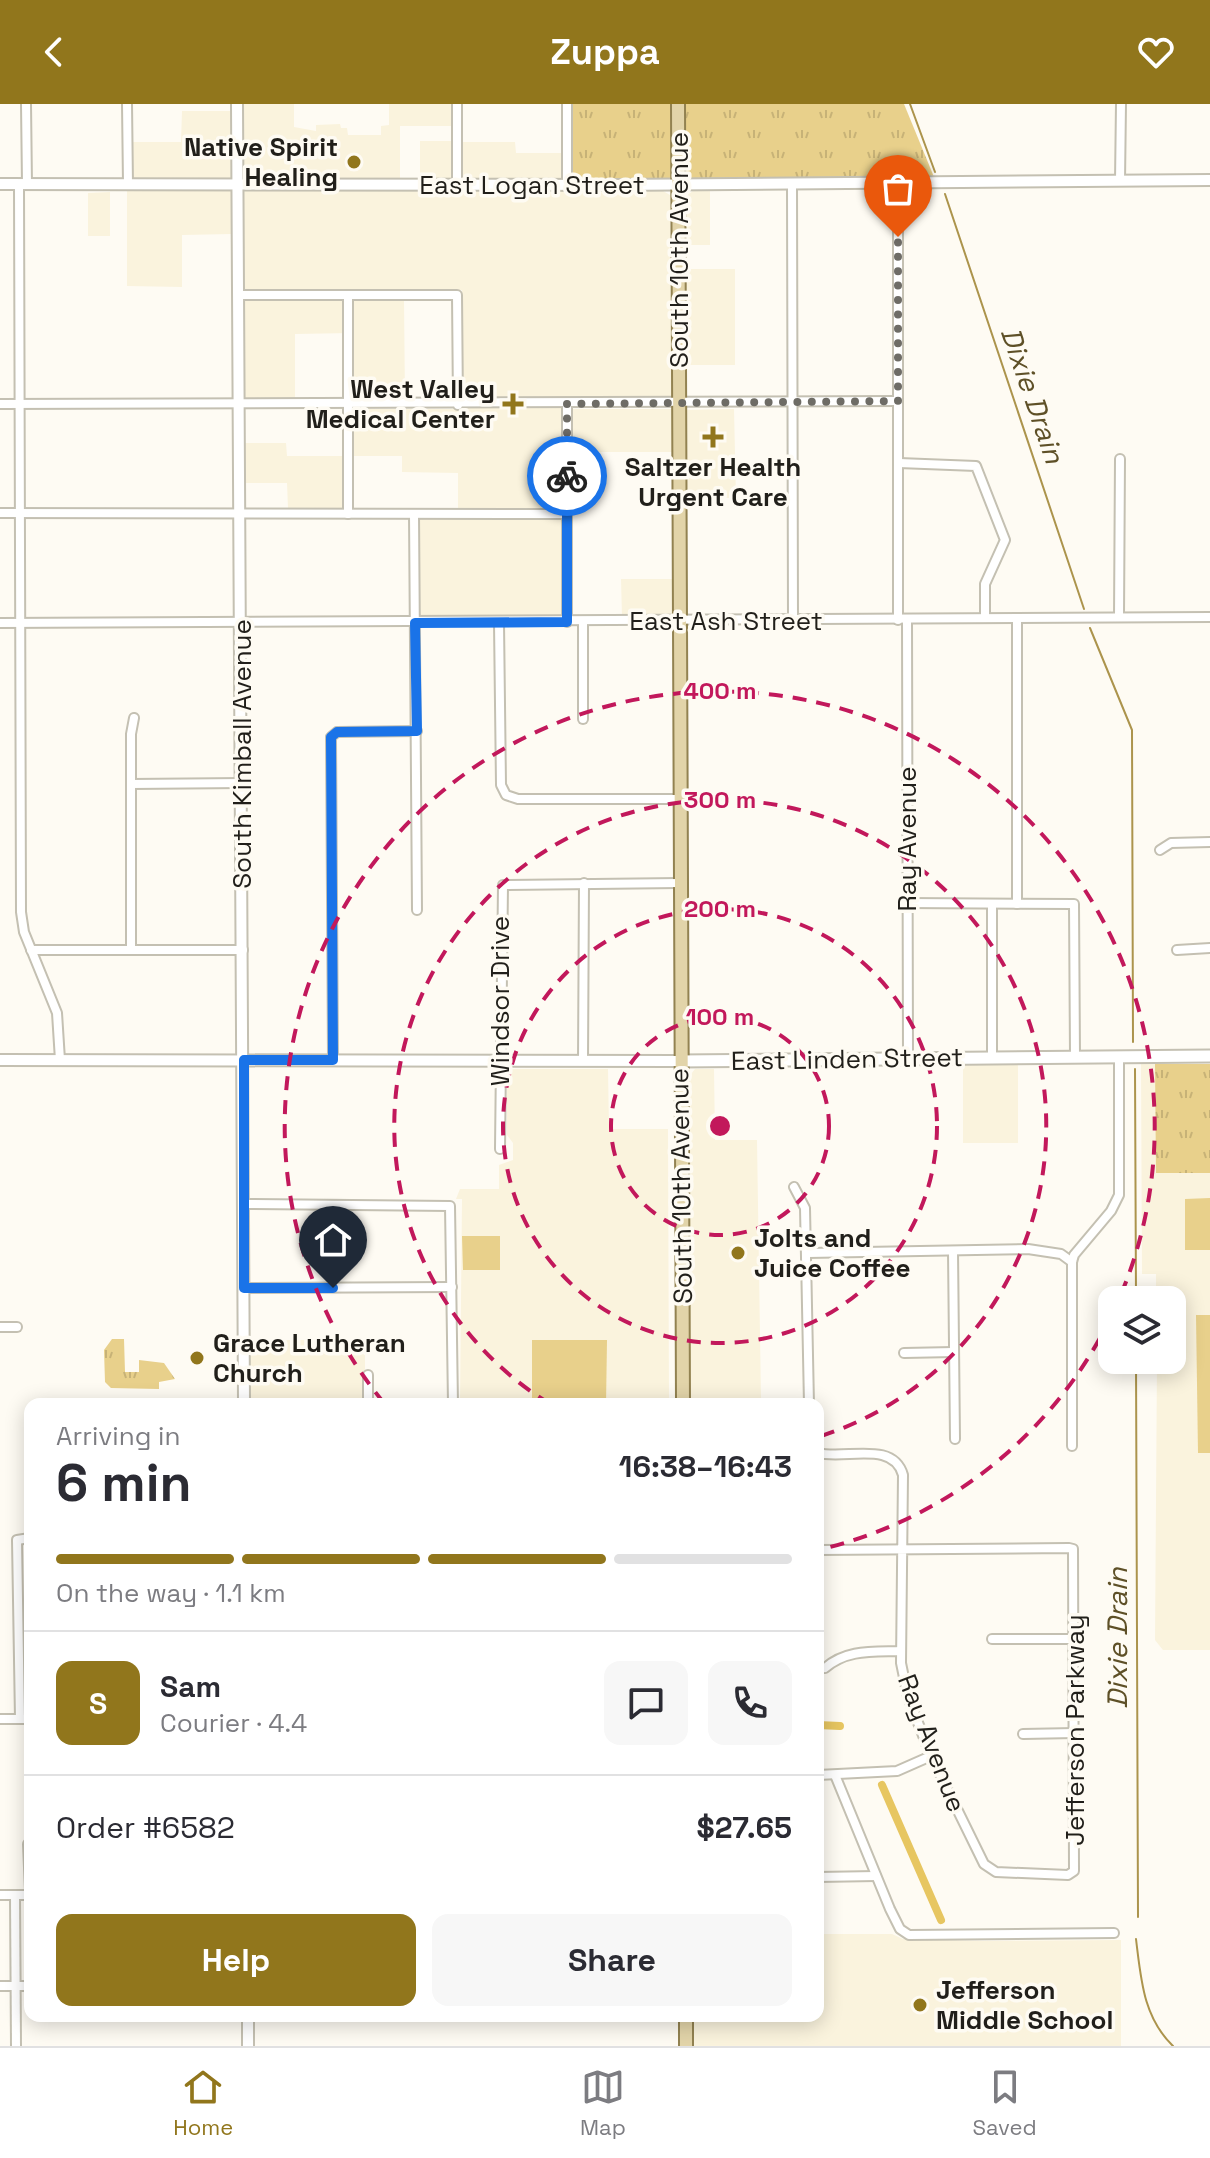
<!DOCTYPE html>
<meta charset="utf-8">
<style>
body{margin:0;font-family:"Space Grotesk",sans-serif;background:#f7f7f7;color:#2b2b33;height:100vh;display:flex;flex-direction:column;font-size:30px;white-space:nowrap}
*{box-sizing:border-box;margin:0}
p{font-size:26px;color:#7c7c81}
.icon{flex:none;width:44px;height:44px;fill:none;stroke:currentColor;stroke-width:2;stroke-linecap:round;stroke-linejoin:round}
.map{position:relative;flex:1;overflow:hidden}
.details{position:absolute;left:24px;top:1294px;width:800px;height:624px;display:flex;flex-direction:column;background:#fff;border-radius:16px;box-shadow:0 4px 20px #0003}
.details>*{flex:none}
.fabs{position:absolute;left:1098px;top:1182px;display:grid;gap:16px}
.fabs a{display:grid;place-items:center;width:88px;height:88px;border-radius:16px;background:#fff;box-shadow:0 4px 20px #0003;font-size:40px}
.pin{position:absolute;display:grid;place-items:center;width:68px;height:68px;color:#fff;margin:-82px -34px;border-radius:50% 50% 50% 0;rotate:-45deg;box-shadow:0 0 8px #0007}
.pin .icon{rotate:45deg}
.courier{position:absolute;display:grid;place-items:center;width:80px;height:80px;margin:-40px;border:6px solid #1a73e8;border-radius:50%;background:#fff;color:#222;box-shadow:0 2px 10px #0007}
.overview em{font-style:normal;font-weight:700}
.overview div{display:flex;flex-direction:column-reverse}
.overview{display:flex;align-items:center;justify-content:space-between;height:136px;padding:0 32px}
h1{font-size:52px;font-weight:700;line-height:60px}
.bar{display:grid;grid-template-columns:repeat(4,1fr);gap:12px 8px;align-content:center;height:96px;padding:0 32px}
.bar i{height:10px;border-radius:6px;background:#e1e1e2}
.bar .selected{background:#91761c}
.bar p{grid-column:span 4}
.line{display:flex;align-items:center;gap:20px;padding:0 32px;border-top:2px solid #e1e1e2}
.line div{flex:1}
.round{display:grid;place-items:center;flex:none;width:84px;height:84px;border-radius:16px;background:#f7f7f7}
.cta{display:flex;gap:16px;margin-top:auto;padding:16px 32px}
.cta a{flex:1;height:92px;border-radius:16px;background:#91761c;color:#fff;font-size:32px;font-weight:700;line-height:92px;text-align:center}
.cta a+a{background:#f7f7f7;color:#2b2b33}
header{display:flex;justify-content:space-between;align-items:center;height:104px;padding:0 32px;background:#91761c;color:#fff;font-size:36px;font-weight:700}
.tabs{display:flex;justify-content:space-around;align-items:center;height:112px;border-top:2px solid #e1e1e2;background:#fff;font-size:22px;color:#7c7c81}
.tabs a{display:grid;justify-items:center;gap:4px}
.tabs .selected{color:#91761c}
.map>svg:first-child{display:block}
</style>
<header><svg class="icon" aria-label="back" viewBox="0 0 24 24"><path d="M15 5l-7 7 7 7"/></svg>Zuppa<svg class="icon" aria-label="heart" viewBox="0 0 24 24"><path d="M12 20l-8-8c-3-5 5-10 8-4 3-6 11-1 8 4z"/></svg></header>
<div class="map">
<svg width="1210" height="1942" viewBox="0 0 1210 1942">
<defs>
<pattern id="grass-tufts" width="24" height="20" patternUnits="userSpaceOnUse" patternTransform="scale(2)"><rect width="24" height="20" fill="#e8d08b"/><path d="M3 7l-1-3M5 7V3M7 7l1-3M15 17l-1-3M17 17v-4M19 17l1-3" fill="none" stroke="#c7b277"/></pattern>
</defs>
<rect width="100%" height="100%" fill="#fefbf3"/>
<g fill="#faf3dd">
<polygon points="243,0 294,0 294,23 316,27 316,21 340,20 341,24 347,24 348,31 381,31 381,22 389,21 389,0 452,0 452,22 400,22 400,74 243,75"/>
<polygon points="182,7 231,7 231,75 132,75 132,38 181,38"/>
<rect x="420" y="37" width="32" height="38"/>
<polygon points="461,38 515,38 516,49 562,49 563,75 461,76"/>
<polygon points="243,86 663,87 670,91 672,295 562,295 563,513 420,513 419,414 458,414 458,369 402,368 402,352 353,352 353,305 463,305 462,186 244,185"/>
<polygon points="710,86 710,141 685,141 686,92 693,87"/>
<polygon points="127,87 232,87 232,130 182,131 182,183 127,182"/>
<polygon points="110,88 110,132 88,132 88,89"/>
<polygon points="685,165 735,165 735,261 684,261"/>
<polygon points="244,196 404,196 405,296 353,296 352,229 295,230 295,295 244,295"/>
<rect x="570" y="305" width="102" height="43"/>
<polygon points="734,305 736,394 685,394 684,306"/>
<polygon points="244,339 286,339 287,352 342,352 343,404 288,404 287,379 244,379"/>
<polygon points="621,475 672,475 672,513 622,513"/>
<polygon points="1018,959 1018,1039 963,1039 963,960"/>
<polygon points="1141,960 1210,960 1210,1546 1163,1546 1155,1536 1157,1256 1172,1256 1172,1196 1156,1196 1156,1170 1142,1170"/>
<polygon points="507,965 608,965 609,1025 668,1025 669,1300 460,1300 462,1095 456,1095 460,1085 499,1085 499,1061 513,1056 513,1039 507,1031"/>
<polygon points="695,965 714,965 715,1036 757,1036 761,1295 689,1295 688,974"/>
<rect x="248" y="1236" width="117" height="64"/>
<polygon points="818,1830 892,1830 903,1835 983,1837 1121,1836 1121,1942 692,1942 692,1912 818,1912"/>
</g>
<g fill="url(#grass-tufts)">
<polygon points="573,0 904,0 934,73 573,75"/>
<polygon points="1155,960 1210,960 1210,1069 1156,1069"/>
<polygon points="112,1235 124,1235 125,1268 139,1268 139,1256 164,1259 175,1275 159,1278 159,1285 111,1284 105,1278 104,1246"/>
</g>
<g fill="#e8d08b">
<polygon points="1210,1094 1210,1146 1185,1146 1185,1095"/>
<polygon points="462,1132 500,1132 500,1166 463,1166"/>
<polygon points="1196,1211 1210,1211 1210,1349 1198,1349"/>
<polygon points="532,1236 607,1236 606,1300 532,1300"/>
</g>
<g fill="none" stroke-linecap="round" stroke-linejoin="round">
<g stroke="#ac944c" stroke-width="2">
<polyline points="910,0 935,68"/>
<polyline points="945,90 1084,505"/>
<polyline points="1090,524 1132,626 1133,938"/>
<polyline points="1135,965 1136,1196"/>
<polyline points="1136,1256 1138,1813"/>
<path d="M 1136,1835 C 1141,1875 1143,1913 1173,1942"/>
</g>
<g stroke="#e7c661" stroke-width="8">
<polyline points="818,1621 840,1622"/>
<polyline points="882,1681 941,1816"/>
</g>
<defs>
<g id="minor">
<polyline points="26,0 27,80"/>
<polyline points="127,0 128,80"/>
<polyline points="457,0 457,81"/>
<polyline points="567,0 567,81"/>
<polyline points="1120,77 1121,0"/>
<polyline points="898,78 898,516"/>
<polyline points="19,80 21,808 24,828 57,909 60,956"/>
<polyline points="792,80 793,517"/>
<polyline points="238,191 457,191 458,301"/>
<polyline points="348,191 348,410"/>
<polyline points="0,300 898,297"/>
<polyline points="567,300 567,518"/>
<polyline points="899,359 976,362 1005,436 985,480 985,514"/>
<polyline points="0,409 567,410"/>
<polyline points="414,410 417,806"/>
<polyline points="1119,513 1120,355"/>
<polyline points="1017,514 1017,800"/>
<polyline points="907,516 908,954"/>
<polyline points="583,518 583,615"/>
<polyline points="0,519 1210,513"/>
<polyline points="499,519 501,681 506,691 518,695 679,695"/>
<polyline points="131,680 243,679"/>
<polyline points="1160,746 1171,739 1210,738"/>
<polyline points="907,799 1074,800 1075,952"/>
<polyline points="992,800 992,953"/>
<polyline points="31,846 243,846"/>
<polyline points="131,846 131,630 134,614"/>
<polyline points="1177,846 1210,844"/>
<polyline points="333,956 331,633 337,628 417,627"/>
<polyline points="583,957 584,779"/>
<polyline points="500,1045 503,781 679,779"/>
<polyline points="794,1083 805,1104 809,1300"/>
<polyline points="244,1100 450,1102 453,1300"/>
<polyline points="953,1147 955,1335"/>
<polyline points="808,1149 1028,1145 1061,1150 1072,1158"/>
<polyline points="244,1184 452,1183"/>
<polyline points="0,1223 17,1223"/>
<polyline points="904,1249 954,1248"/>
<polyline points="368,1271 368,1300"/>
<polyline points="1072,1342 1072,1158 1074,1151 1111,1107 1119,1091 1119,953"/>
<path d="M 818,1349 C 845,1356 893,1336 903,1371 L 901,1559 L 908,1593 L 931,1652 L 984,1760 L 996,1768 L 1068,1771 L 1074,1767 L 1073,1445 L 1069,1444 L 818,1446"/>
<polyline points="992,1535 1074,1535"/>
<path d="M 825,1564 C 847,1545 873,1548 901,1547"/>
<polyline points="0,1615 30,1615"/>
<polyline points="20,1615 17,1436 30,1434"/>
<polyline points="1023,1630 1075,1629"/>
<polyline points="818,1671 897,1667 931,1652"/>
<polyline points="835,1671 890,1805 900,1825 909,1831 1114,1829"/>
<polyline points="28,1740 30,1787"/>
<polyline points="818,1773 876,1772"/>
<polyline points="0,1791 30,1791"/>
<polyline points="15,1791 16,1942"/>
<polyline points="0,1882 30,1882"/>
</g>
<g id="tertiary">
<polyline points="237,0 244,1300"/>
<polyline points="0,80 613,81 1210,76"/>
<polyline points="0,956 679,957"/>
<polyline points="248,1912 248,1942"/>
</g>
<polyline id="secondary" points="679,957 1210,952"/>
<g id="primary">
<polyline points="678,0 683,1300"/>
<polyline points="686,1942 686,1912"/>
</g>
</defs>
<use href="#minor" stroke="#c4c0b2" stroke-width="12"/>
<use href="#tertiary" stroke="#c4c0b2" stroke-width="14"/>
<use href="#secondary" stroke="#c4c0b2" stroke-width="15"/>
<use href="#primary" stroke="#928251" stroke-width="16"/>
<use href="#minor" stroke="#fff" stroke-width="8"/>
<use href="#tertiary" stroke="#fff" stroke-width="10"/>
<use href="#secondary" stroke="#fff" stroke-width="11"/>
<use href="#primary" stroke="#e2d4a9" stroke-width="12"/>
</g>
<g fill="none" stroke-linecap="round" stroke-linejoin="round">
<polyline stroke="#6e6c66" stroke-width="8" stroke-dasharray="0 14.4" points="567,372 567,300 898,297 898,133"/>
<polyline stroke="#1a73e8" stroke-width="10" points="333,1184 244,1184 244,956 333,956 331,633 337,628 417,627 415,519 567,518 567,372"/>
</g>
<g fill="none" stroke="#c2185b" stroke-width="4" stroke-dasharray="14 10">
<circle cx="720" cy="1022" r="109"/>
<circle cx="720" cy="1022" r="217"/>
<path d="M550 1300A326 326 0 1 1 818 1333"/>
<path d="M1111 1213A435 435 0 0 1 822 1445M384 1299A435 435 0 1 1 1119 1195"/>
</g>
<g fill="#91761c" stroke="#fefbf3" stroke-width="3">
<circle cx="354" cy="58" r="8"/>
<path d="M509 288h8v8h8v8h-8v8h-8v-8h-8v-8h8z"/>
<path d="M709 321h8v8h8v8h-8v8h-8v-8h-8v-8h8z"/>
<circle cx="738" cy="1149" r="8"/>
<circle cx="197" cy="1254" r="8"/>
<circle cx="920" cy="1901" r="8"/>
</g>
<g text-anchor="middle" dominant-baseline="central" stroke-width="7" stroke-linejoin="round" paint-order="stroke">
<g font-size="26" font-weight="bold" fill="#211f1a" stroke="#fefbf3" text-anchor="start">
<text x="338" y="43" text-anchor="end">Native Spirit<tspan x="338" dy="30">Healing</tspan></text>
<text x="495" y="285" text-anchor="end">West Valley<tspan x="495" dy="30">Medical Center</tspan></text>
<text x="713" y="363" text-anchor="middle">Saltzer Health<tspan x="713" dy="30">Urgent Care</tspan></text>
<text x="754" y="1134">Jolts and<tspan x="754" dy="30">Juice Coffee</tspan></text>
<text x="213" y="1239">Grace Lutheran<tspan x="213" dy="30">Church</tspan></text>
<text x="936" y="1886">Jefferson<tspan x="936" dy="30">Middle School</tspan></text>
</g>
<g font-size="26" fill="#211f1a" stroke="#fefbf3">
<text x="532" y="81">East Logan Street</text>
<text transform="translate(679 146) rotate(-90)">South 10th Avenue</text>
<text x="726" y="517">East Ash Street</text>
<text transform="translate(242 650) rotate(-90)">South Kimball Avenue</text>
<text transform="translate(907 735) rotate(-90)">Ray Avenue</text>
<text transform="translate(500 897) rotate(-90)">Windsor Drive</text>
<text transform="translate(847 955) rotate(-1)">East Linden Street</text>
<text transform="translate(681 1082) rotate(-91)">South 10th Avenue</text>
<text transform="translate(1075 1626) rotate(-90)">Jefferson Parkway</text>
<text transform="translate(932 1639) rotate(69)">Ray Avenue</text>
</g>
<g font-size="28" font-style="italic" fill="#5e5027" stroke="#fefbf3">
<text transform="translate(1033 291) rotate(71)">Dixie Drain</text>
<text transform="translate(1117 1534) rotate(-90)">Dixie Drain</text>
</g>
</g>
<circle cx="720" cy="1022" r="12" fill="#c2185b" stroke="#fefbf3" stroke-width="4"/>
<g font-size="24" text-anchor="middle" font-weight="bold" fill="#c2185b" stroke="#fefbf3" stroke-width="7" stroke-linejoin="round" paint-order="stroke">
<text x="720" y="595">400 m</text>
<text x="720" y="704">300 m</text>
<text x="720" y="813">200 m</text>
<text x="720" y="921">100 m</text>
</g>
</svg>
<div class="fabs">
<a><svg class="icon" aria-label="layers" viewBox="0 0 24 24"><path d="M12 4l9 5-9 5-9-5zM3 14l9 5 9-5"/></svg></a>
</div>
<div class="pin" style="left:898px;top:133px;background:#ea580c"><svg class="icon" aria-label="bag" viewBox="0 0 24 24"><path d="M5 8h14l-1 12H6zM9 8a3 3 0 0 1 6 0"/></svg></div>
<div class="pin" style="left:333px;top:1184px;background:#1f2937"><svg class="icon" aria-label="home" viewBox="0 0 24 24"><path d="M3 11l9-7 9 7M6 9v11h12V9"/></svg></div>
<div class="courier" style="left:567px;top:372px"><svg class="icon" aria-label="bike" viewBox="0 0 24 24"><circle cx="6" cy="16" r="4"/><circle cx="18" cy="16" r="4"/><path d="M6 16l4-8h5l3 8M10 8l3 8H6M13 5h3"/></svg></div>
<section class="details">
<div class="overview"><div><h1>6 min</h1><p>Arriving in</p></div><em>16:38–16:43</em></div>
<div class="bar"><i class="selected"></i><i class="selected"></i><i class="selected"></i><i></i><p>On the way · 1.1 km</p></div>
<div class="line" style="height:144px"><b class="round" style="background:#91761c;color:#fff">S</b><div><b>Sam</b><p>Courier · 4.4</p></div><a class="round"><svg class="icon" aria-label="chat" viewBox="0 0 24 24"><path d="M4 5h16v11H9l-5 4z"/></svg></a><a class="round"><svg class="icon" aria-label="phone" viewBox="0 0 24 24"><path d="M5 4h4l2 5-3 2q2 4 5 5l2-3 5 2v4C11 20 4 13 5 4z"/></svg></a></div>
<div class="line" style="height:104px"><div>Order #6582</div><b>$27.65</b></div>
<div class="cta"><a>Help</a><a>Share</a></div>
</section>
</div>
<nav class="tabs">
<a class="selected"><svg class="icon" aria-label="home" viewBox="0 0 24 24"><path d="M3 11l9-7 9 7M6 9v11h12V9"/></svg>Home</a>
<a><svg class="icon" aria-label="map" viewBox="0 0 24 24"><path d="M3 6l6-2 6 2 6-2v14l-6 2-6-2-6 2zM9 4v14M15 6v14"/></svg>Map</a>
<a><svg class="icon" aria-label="saved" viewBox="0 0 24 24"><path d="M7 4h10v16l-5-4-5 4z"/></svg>Saved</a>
</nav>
